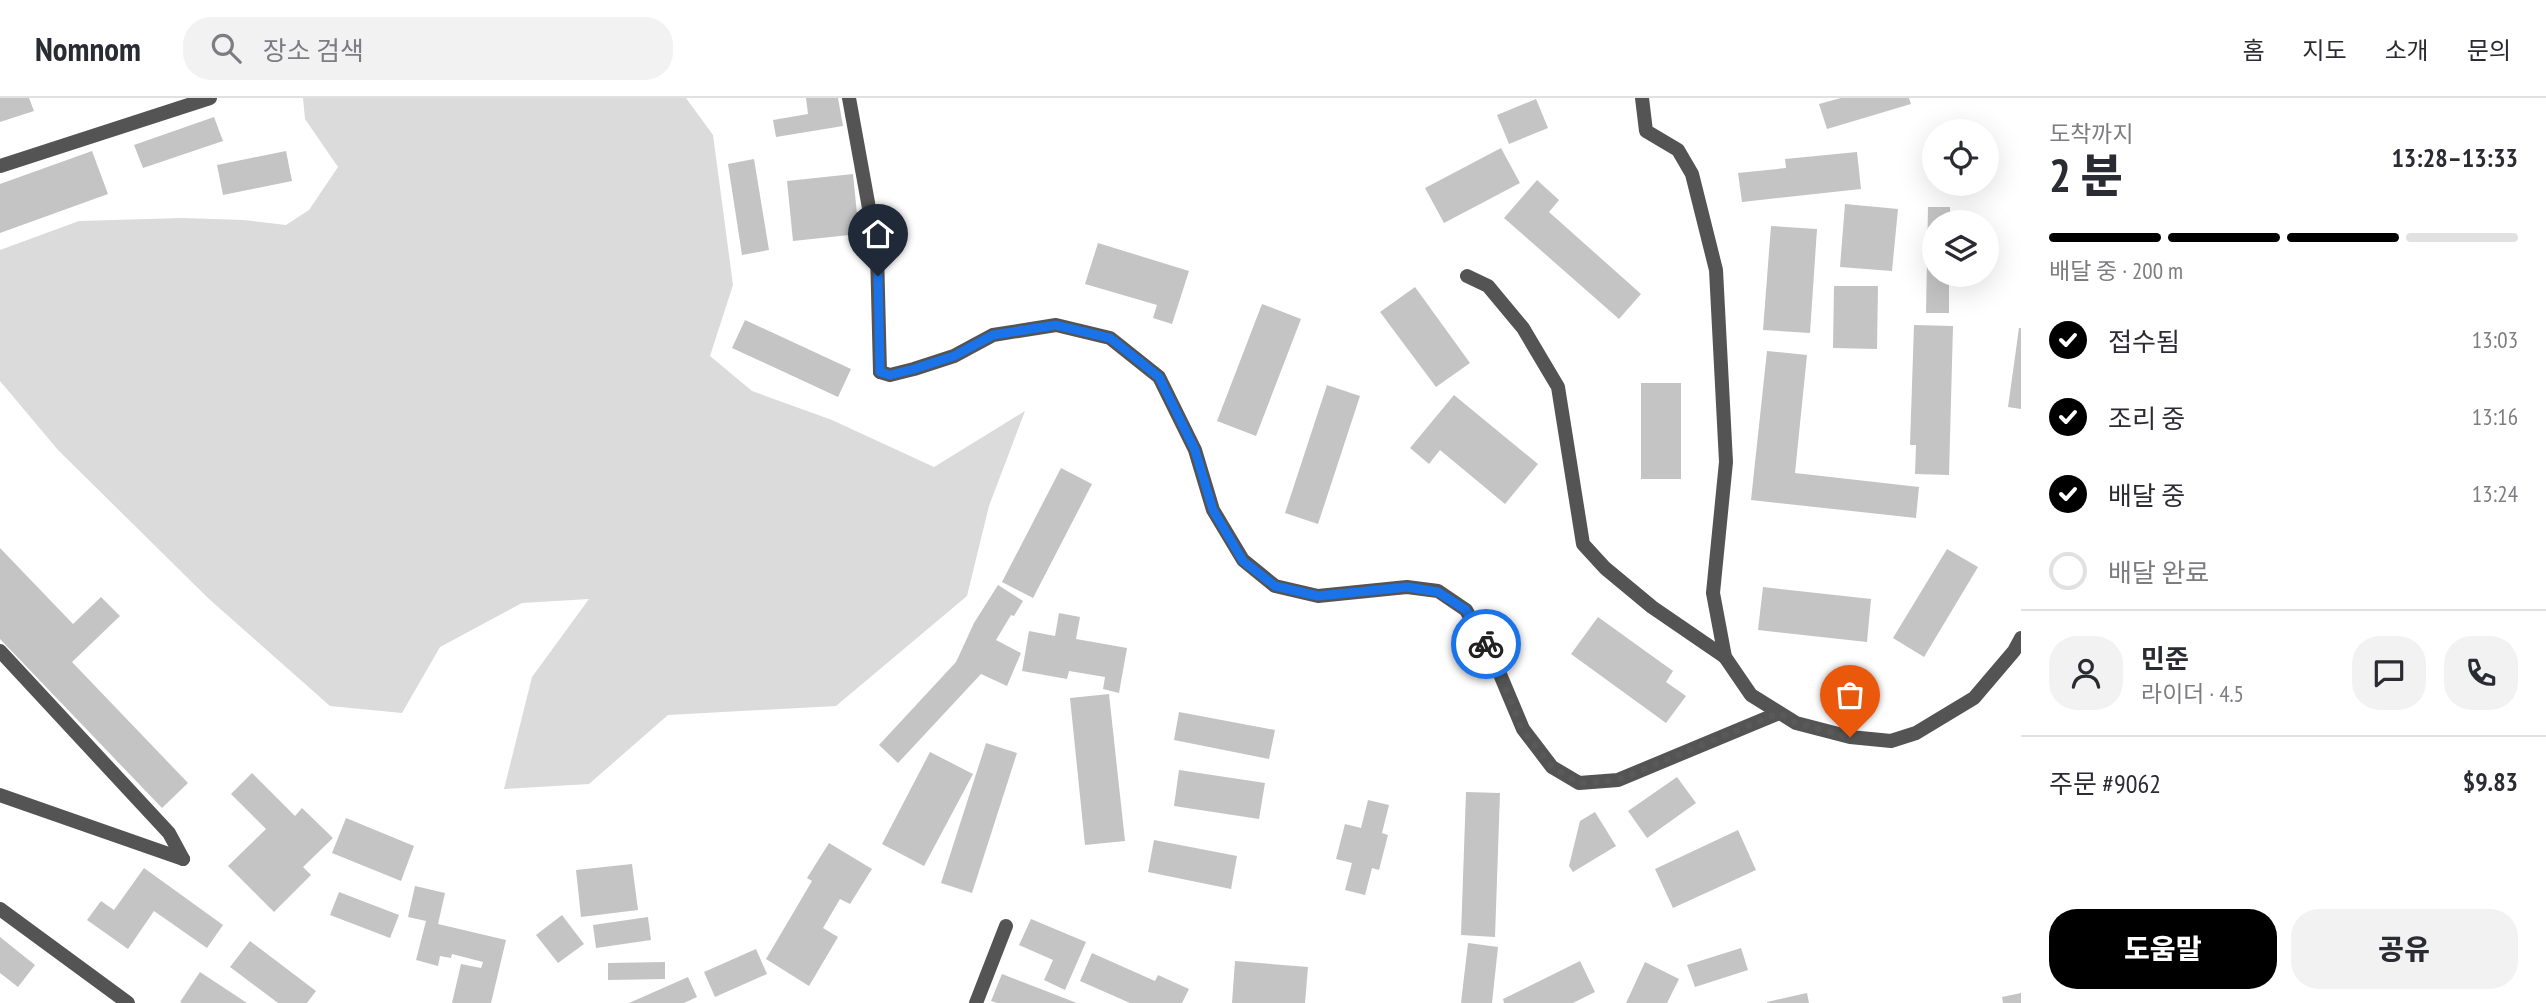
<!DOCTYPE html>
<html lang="ko">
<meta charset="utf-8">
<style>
body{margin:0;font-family:"PT Sans Narrow","Noto Sans KR",sans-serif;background:#f2f2f3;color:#2b2b33;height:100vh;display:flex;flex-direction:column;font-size:26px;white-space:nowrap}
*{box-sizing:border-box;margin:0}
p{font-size:23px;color:#7c7c81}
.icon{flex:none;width:38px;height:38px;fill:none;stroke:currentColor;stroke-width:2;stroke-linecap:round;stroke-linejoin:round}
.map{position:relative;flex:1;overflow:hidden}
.side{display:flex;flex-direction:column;background:#fff;width:525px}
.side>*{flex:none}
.fabs{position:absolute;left:1922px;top:21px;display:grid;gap:14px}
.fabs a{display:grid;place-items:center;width:77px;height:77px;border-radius:50%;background:#fff;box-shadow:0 7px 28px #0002;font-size:35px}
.pin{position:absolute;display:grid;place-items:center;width:60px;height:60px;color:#fff;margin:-72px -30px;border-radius:50% 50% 50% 0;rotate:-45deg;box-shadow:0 0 7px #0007}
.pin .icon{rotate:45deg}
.courier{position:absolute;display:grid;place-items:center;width:70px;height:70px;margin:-35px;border:5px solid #1a73e8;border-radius:50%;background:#fff;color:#222;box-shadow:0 2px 9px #0007}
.overview em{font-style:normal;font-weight:800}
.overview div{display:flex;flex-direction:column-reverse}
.overview{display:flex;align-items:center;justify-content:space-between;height:119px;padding:0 28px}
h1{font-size:46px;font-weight:800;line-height:52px}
.bar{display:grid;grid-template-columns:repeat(4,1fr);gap:10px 7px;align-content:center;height:84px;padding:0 28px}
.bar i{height:9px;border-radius:5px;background:#e1e1e2}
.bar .on{background:#000}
.bar p{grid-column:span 4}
.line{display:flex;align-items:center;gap:18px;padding:0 28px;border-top:2px solid #e1e1e2}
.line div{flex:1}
.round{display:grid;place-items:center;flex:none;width:74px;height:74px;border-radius:28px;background:#f2f2f3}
ol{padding:0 28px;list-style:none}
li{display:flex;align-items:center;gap:21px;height:77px}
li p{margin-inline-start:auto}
li .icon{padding:7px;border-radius:50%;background:#000;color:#fff;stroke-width:4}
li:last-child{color:#7c7c81}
li i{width:38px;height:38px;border:4px solid #e1e1e2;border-radius:50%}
.button{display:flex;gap:14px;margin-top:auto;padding:14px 28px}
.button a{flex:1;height:80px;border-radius:28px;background:#000;color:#fff;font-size:28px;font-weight:800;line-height:80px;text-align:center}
.button a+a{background:#f2f2f3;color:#2b2b33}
header{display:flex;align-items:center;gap:42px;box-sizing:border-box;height:98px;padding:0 35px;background:#fff;border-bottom:2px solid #e1e1e2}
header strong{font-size:33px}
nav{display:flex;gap:38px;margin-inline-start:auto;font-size:24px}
.search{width:490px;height:63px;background:#f2f2f3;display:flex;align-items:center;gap:18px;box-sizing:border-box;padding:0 24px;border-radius:28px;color:#7c7c81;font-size:26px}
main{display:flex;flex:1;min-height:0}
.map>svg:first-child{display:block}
</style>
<header>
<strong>Nomnom</strong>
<div class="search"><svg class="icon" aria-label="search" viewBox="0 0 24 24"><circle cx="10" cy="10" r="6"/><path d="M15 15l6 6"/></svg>장소 검색</div>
<nav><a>홈</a><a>지도</a><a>소개</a><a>문의</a></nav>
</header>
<main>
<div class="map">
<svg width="2021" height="905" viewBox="0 0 2021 905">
<rect width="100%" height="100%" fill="#fff"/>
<polygon fill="#dbdbdb" points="303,0 686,0 713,37 733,187 710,258 752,293 832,322 934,369 1025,313 989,408 967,498 836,608 668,617 589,686 504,691 532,579 589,501 522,505 440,549 402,615 330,608 209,501 58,352 0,283 0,152 79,123 182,120 244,122 286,127 309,112 338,69 305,21"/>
<g fill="#c4c4c4">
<polygon points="0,0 29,0 34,13 0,24"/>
<polygon points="806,0 838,0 843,28 776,39 773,22 808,16"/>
<polygon points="1841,0 1909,0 1911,6 1827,31 1819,6"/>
<polygon points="1536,1 1548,30 1509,46 1497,17"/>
<polygon points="214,19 223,43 143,70 134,47"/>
<polygon points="1501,50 1520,85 1444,125 1425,90"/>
<polygon points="92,53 108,96 0,135 0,86"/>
<polygon points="286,53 292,83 223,97 217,67"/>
<polygon points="1857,54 1861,91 1742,104 1738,75 1786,70 1785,61"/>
<polygon points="754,61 769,152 742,157 728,66"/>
<polygon points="853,76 859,136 793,143 787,83"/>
<polygon points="1537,82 1559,102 1549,114 1641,196 1619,221 1504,120"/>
<polygon points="1845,106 1898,111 1892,173 1840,169"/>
<polygon points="1928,109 1950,109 1950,124 1934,124 1934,177 1949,177 1949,215 1926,215"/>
<polygon points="1771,128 1817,131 1810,235 1763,232"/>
<polygon points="1098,145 1189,173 1172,226 1153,220 1157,207 1085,186"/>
<polygon points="1834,188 1878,188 1877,251 1833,250"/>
<polygon points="1415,189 1470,265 1436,289 1380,214"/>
<polygon points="1262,206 1301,221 1256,338 1217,323"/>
<polygon points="745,222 851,271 838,299 732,250"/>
<polygon points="1914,227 1953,228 1949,377 1915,376 1916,347 1910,347"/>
<polygon points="2019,230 2021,230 2021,311 2008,309"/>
<polygon points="1767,253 1807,257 1795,375 1919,389 1916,420 1751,402"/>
<rect x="1641" y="285" width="40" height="96"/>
<polygon points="1327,287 1360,298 1318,426 1285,415"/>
<polygon points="1454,297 1538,366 1505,406 1440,352 1429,366 1410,350"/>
<polygon points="1061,370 1092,386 1033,500 1002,484"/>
<polygon points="0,450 73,526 101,499 120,518 72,564 188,685 162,710 0,541"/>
<polygon points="1947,451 1978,469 1924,559 1893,540"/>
<polygon points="998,487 1023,503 1014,518 1011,517 996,542 1021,555 1007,588 981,576 898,665 879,647 956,564 974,525"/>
<polygon points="1763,489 1871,501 1867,544 1758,532"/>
<polygon points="1059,515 1080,519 1076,541 1127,550 1119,595 1103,591 1105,579 1069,573 1067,581 1022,573 1029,533 1055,538"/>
<polygon points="1598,519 1673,573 1666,584 1686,598 1666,625 1571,556"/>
<polygon points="1109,596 1125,743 1085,747 1070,600"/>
<polygon points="1179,614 1275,632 1269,661 1174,642"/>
<polygon points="986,645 1017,655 972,795 941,785"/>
<polygon points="930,654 973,676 924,768 882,746"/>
<polygon points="1179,672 1265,685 1259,721 1174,708"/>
<polygon points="252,675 295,718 302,710 333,740 303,769 311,777 274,814 228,768 266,731 231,696"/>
<polygon points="1677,679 1696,705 1647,740 1628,713"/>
<polygon points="1466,694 1500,695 1495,839 1461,837"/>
<polygon points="1368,702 1389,707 1382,735 1388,737 1379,772 1372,770 1365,797 1345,792 1352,765 1336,761 1345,726 1361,730"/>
<polygon points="1595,714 1616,748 1573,774 1569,768 1580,723"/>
<polygon points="346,720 414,748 401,783 332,755"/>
<polygon points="1738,732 1756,772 1673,810 1655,771"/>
<polygon points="1154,742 1237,758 1231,791 1148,774"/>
<polygon points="829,745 872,771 850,806 840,801 823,830 838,839 809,888 766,861 812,783 807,780"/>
<polygon points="632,766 638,812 581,819 576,772"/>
<polygon points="144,770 223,827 207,850 154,813 128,851 87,822 101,803 114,812"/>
<polygon points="415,788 445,795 438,826 506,842 491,905 452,905 461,866 481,870 483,864 452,856 451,860 440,858 438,868 416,862 426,823 408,819"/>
<polygon points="339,794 399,817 390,840 330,817"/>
<polygon points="562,817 584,846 558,865 536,837"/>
<polygon points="648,819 651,842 596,850 593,827"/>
<polygon points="1031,821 1086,844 1065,892 1044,882 1053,862 1019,847"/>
<polygon points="0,839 35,867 18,889 0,875"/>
<polygon points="250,843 316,893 307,905 278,905 230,869"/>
<polygon points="1468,845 1498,849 1492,905 1461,905"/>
<polygon points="1741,850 1748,872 1695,889 1687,867"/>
<polygon points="756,851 767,876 715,899 704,874"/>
<polygon points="1092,855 1155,883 1158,877 1189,891 1182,905 1130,905 1080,883"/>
<polygon points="1235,863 1308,869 1305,905 1232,905"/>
<polygon points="1580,863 1595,894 1573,905 1504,905 1503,901"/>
<polygon points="665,864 665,881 608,882 608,865"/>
<polygon points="1645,864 1679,881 1667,905 1626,905"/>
<polygon points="200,874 247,905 182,905 180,904"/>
<polygon points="1002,876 1077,905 997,905 991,903"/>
<polygon points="688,879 697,899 684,905 629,905"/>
<polygon points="1807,895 1809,905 1767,905 1767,904"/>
<polygon points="2021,895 2021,905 2003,905 2002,899"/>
</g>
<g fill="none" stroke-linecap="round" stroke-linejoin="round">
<g stroke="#545454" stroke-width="14">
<polyline points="849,0 877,154 880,274"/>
<polyline points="0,68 210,0"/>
<polyline points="0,553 169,735 183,761"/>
<polyline points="0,697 183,761"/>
</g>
<g stroke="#545454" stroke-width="14">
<polyline points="1642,0 1646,33 1678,52 1692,76 1716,172 1726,364 1713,495 1725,559 1751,597 1796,625 1850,639 1891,643 1916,635 1974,600 2014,553 2021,540"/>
<polyline points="1467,178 1488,188 1523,230 1558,289 1583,446 1605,470 1652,509 1725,559"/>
<polyline points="880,274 890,277 914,271 954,258 993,237 1056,227 1110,240 1159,279 1195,352 1213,412 1243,462 1275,488 1318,498 1407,489 1438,493 1466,512 1494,562 1523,631 1552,669 1579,685 1618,682 1779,615"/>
<polyline points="0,811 128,905"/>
<polyline points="976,905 1006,828"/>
</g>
</g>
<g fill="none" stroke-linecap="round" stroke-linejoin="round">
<polyline stroke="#595959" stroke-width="7" stroke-dasharray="0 12.6" points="1486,546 1494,562 1522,631 1552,669 1579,685 1618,682 1779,615 1796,625 1850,639"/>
<polyline stroke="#1a73e8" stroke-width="9" points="878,178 880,274 890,277 914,271 954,258 993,237 1056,227 1110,240 1159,279 1195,352 1213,412 1243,463 1275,488 1318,498 1407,489 1438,494 1466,512 1486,546"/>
</g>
</svg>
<div class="fabs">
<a><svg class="icon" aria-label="locate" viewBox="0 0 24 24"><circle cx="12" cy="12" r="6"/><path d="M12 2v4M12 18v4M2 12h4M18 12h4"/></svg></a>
<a><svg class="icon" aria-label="layers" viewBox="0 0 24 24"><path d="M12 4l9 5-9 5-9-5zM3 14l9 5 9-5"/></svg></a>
</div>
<div class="pin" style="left:1850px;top:639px;background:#ea580c"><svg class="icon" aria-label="bag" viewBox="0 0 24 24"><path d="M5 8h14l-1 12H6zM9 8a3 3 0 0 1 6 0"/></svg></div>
<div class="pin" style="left:878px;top:178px;background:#1f2937"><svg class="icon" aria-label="home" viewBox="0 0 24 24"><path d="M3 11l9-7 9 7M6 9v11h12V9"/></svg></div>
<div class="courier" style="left:1486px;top:546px"><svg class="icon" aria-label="bike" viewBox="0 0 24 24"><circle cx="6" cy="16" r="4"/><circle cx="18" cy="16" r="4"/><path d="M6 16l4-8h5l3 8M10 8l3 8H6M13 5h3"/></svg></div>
</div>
<section class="side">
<div class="overview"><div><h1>2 분</h1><p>도착까지</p></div><em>13:28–13:33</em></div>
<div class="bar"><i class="on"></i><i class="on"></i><i class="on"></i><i></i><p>배달 중 · 200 m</p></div>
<ol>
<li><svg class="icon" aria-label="check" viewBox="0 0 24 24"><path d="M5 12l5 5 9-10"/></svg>접수됨<p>13:03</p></li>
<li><svg class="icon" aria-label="check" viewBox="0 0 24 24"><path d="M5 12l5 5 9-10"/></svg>조리 중<p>13:16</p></li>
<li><svg class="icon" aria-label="check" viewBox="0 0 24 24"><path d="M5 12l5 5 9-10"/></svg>배달 중<p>13:24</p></li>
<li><i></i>배달 완료</li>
</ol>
<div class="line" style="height:126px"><a class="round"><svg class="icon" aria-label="person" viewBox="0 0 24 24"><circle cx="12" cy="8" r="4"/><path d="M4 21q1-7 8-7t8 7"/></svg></a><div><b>민준</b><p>라이더 · 4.5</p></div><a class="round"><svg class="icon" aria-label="chat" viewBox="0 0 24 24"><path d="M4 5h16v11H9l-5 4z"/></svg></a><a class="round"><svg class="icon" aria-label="phone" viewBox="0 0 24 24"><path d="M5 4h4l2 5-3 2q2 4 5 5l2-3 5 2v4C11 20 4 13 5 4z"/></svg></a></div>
<div class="line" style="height:91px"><div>주문 #9062</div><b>$9.83</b></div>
<div class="button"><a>도움말</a><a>공유</a></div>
</section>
</main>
